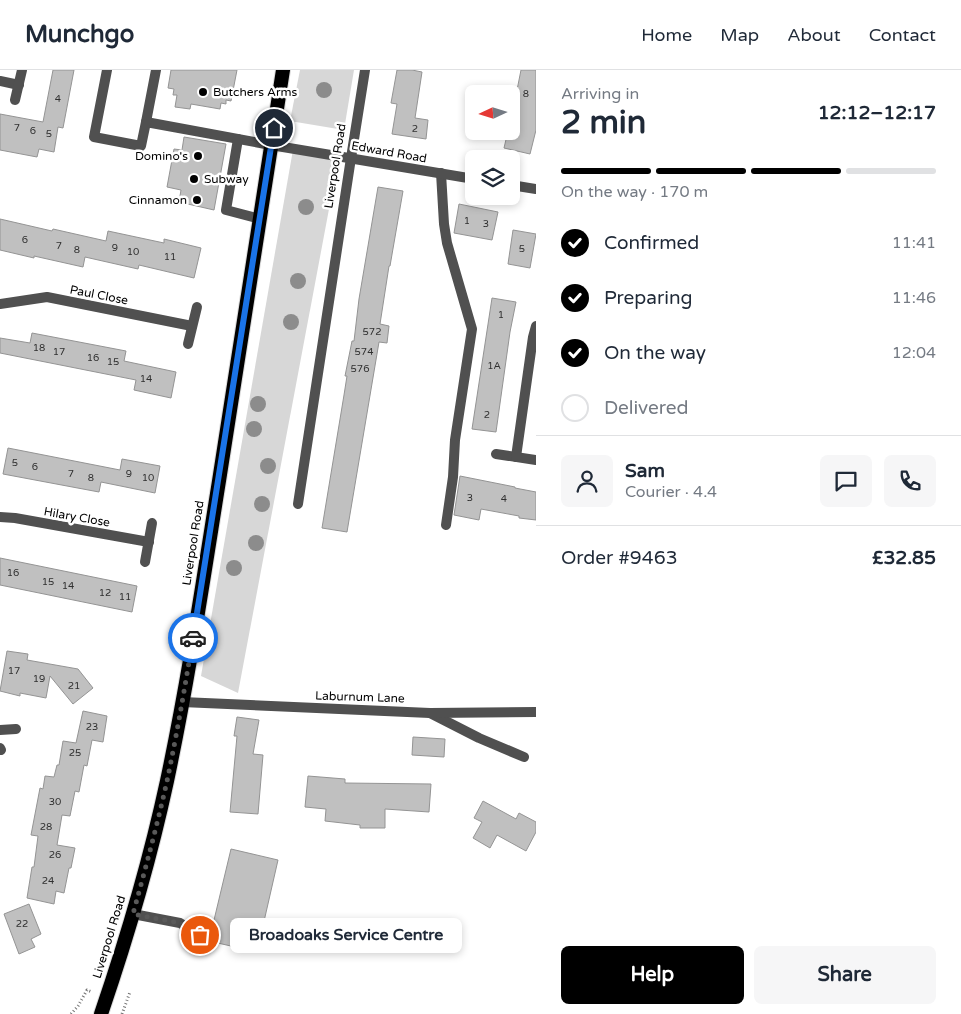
<!DOCTYPE html>
<meta charset="utf-8">
<style>
body{margin:0;font-family:"Varela Round",sans-serif;background:#f6f6f7;color:#1f2937;height:100vh;display:flex;flex-direction:column;font-size:19px;white-space:nowrap}
*{box-sizing:border-box;margin:0}
p{font-size:16px;color:#747a83}
.icon{flex:none;width:28px;height:28px;fill:none;stroke:currentColor;stroke-width:2;stroke-linecap:round;stroke-linejoin:round}
.map{position:relative;flex:1;overflow:hidden}
.drawer{display:flex;flex-direction:column;background:#fff;width:425px}
.drawer>*{flex:none}
.needle{width:32px;rotate:266deg}
.fabs{position:absolute;left:465px;top:15px;display:grid;gap:10px}
.fabs a{display:grid;place-items:center;width:55px;height:55px;border-radius:8px;background:#fff;box-shadow:0 2px 8px #0003;font-size:25px}
.pin{position:absolute;display:grid;place-items:center;width:42px;height:42px;color:#fff;margin:-21px;border:2px solid #fff;border-radius:50%;box-shadow:0 1px 5px #0007}
.courier{position:absolute;display:grid;place-items:center;width:50px;height:50px;margin:-25px;border:4px solid #1a73e8;border-radius:50%;background:#fff;color:#222;box-shadow:0 1px 6px #0007}
.bubble{position:absolute;height:35px;border-radius:8px;background:#fff;box-shadow:0 2px 8px #0003;font-size:16px;font-weight:700;line-height:35px;text-align:center}
.head em{font-style:normal;font-weight:700}
.head div{display:flex;flex-direction:column-reverse}
.head{display:flex;align-items:center;justify-content:space-between;height:85px;padding:0 25px}
h1{font-size:32px;font-weight:700;line-height:38px}
.bar{display:grid;grid-template-columns:repeat(4,1fr);gap:8px 5px;align-content:center;height:60px;padding:0 25px}
.bar i{height:6px;border-radius:4px;background:#e0e1e3}
.bar .selected{background:#000}
.bar p{grid-column:span 4}
.line{display:flex;align-items:center;gap:12px;padding:0 25px;border-top:1px solid #e0e1e3}
.line div{flex:1}
.round{display:grid;place-items:center;flex:none;width:52px;height:52px;border-radius:8px;background:#f6f6f7}
ol{padding:0 25px;list-style:none}
li{display:flex;align-items:center;gap:15px;height:55px}
li p{margin-inline-start:auto}
li .icon{padding:5px;border-radius:50%;background:#000;color:#fff;stroke-width:4}
li:last-child{color:#747a83}
li i{width:28px;height:28px;border:2px solid #e0e1e3;border-radius:50%}
.cta{display:flex;gap:10px;margin-top:auto;padding:10px 25px}
.cta a{flex:1;height:58px;border-radius:8px;background:#000;color:#fff;font-size:20px;font-weight:700;line-height:58px;text-align:center}
.cta a+a{background:#f6f6f7;color:#1f2937}
header{display:flex;align-items:center;gap:30px;box-sizing:border-box;height:70px;padding:0 25px;background:#fff;border-bottom:1px solid #e0e1e3}
header strong{font-size:24px}
nav{display:flex;gap:28px;margin-inline-start:auto;font-size:18px}
main{display:flex;flex:1;min-height:0}
.map>svg:first-child{display:block}
</style>
<header>
<strong>Munchgo</strong>
<nav><a>Home</a><a>Map</a><a>About</a><a>Contact</a></nav>
</header>
<main>
<div class="map">
<svg width="536" height="944" viewBox="0 0 536 944">
<rect width="100%" height="100%" fill="#fff"/>
<g fill="#d7d7d7">
<polygon points="300,0 354,0 344,60 290,51"/>
<polygon points="294,74 339,86 238,623 201,606"/>
</g>
<g fill="#c0c0c0" stroke="#949494">
<polygon points="53,0 74,0 63,58 58,57 54,82 39,79 37,87 0,80 0,44 43,52"/>
<polygon points="171,0 237,0 231,31 226,30 226,34 221,33 220,39 191,34 190,39 175,37 177,25 173,25 174,19 168,18"/>
<polygon points="397,0 412,0 422,2 415,48 428,50 426,69 392,64 397,34 391,33"/>
<polygon points="521,0 536,0 536,60 530,84 504,78 508,61 511,61 511,39 513,40"/>
<polygon points="184,67 226,74 214,140 179,132 181,120 167,117 174,79 182,80"/>
<polygon points="378,117 403,121 390,196 389,196 380,254 389,256 387,273 379,272 347,462 322,458 344,325 347,306 345,306 352,271 354,271 359,229"/>
<polygon points="459,134 498,142 492,170 454,163"/>
<polygon points="0,149 52,161 53,159 106,171 108,161 164,173 164,169 201,178 194,208 139,195 138,199 85,187 83,197 34,186 34,188 0,180"/>
<polygon points="513,160 536,164 530,198 508,194"/>
<polygon points="492,228 516,232 510,262 496,362 472,359"/>
<polygon points="32,263 126,281 124,291 176,302 171,328 134,320 136,310 0,283 0,268 30,273"/>
<polygon points="8,378 120,400 122,389 160,396 155,423 101,412 99,422 3,404"/>
<polygon points="460,406 515,417 515,418 536,422 536,450 519,448 519,446 481,439 479,450 454,445"/>
<polygon points="0,488 137,516 132,542 0,515"/>
<polygon points="7,581 28,584 27,590 78,599 93,618 73,634 50,606 46,628 20,623 20,626 0,621"/>
<polygon points="83,641 107,646 103,672 92,670 87,696 84,695 79,722 75,721 70,746 62,745 57,775 75,778 71,798 69,798 64,823 56,821 54,834 27,828 32,797 34,797 38,766 31,765 40,718 43,719 45,706 54,707 57,695 59,695 63,671 76,673"/>
<polygon points="237,647 259,650 253,684 263,685 258,744 230,742 237,666 234,666"/>
<polygon points="413,667 445,669 444,687 412,685"/>
<polygon points="308,706 345,709 345,713 431,714 429,742 385,739 385,758 360,758 360,755 325,751 326,739 305,737"/>
<polygon points="483,731 516,749 519,743 536,752 536,762 526,781 497,765 490,778 473,768 482,752 474,748"/>
<polygon points="231,779 278,790 257,882 209,871"/>
<polygon points="29,834 41,864 31,869 35,877 19,884 4,844"/>
</g>
<g fill="none" stroke-linecap="round" stroke-linejoin="round">
<defs>
<path id="trunk" d="M 101,944 C 127,868 150,790 167,711 C 188,612 203,511 219,411 C 240,274 262,137 283,0"/>
</defs>
<use href="#trunk" stroke="#dbdbdb" stroke-width="16"/>
<g stroke="#727272" stroke-width="3" stroke-dasharray="1 2.5" stroke-linecap="butt">
<polyline points="71,944 78,936 87,920 92,922"/>
<polyline points="122,944 130,922"/>
</g>
<g stroke="#505050" stroke-width="10">
<polyline points="107,0 94,67 141,76 146,52 271,75"/>
<polyline points="146,52 156,0"/>
<polyline points="238,69 226,140 260,149"/>
<polyline points="441,103 444,154 447,173 472,259 455,370 453,407 446,455"/>
<polyline points="430,643 479,668 524,687"/>
<polyline points="133,844 180,853 200,865"/>
</g>
<g stroke="#505050" stroke-width="10">
<polyline points="0,11 19,15"/>
<polyline points="15,30 22,0"/>
<polyline points="271,75 474,109"/>
<polyline points="511,115 536,119"/>
<polyline points="0,234 47,227 192,256"/>
<polyline points="188,274 197,237"/>
<polyline points="496,384 536,390"/>
<polyline points="516,387 533,267 536,256"/>
<polyline points="298,434 351,88 365,0"/>
<polyline points="0,447 15,448 149,472"/>
<polyline points="145,492 152,453"/>
<polyline points="182,632 430,643 536,642"/>
<polyline points="0,660 16,659"/>
<polyline points="0,678 1,680"/>
</g>
<use href="#trunk" stroke="#000" stroke-width="14"/>
</g>
<g fill="#8c8c8c">
<circle cx="324" cy="20" r="8"/>
<circle cx="306" cy="137" r="8"/>
<circle cx="298" cy="211" r="8"/>
<circle cx="291" cy="252" r="8"/>
<circle cx="258" cy="334" r="8"/>
<circle cx="254" cy="359" r="8"/>
<circle cx="268" cy="396" r="8"/>
<circle cx="262" cy="434" r="8"/>
<circle cx="256" cy="473" r="8"/>
<circle cx="234" cy="498" r="8"/>
</g>
<g fill="none" stroke-linecap="round" stroke-linejoin="round">
<path stroke="#595959" stroke-width="5" stroke-dasharray="0 9" d="M 193,568 C 185,616 177,664 167,711 C 157,756 145,800 133,844 L 180,853 L 200,865"/>
<polyline stroke="#1a73e8" stroke-width="6" points="193,568 274,58"/>
</g>
<g fill="#000" stroke="#fff" stroke-width="2">
<circle cx="203" cy="22" r="5"/>
<circle cx="198" cy="86" r="5"/>
<circle cx="194" cy="109" r="5"/>
<circle cx="197" cy="130" r="5"/>
</g>
<g text-anchor="middle" dominant-baseline="central" stroke-width="5" stroke-linejoin="round" paint-order="stroke">
<g font-size="10" fill="#303030">
<text x="526" y="24">8</text>
<text x="58" y="29">4</text>
<text x="17" y="58">7</text>
<text x="415" y="59">2</text>
<text x="33" y="61">6</text>
<text x="49" y="64">5</text>
<text x="467" y="151">1</text>
<text x="486" y="154">3</text>
<text x="25" y="170">6</text>
<text x="59" y="176">7</text>
<text x="115" y="178">9</text>
<text x="522" y="179">5</text>
<text x="77" y="180">8</text>
<text x="133" y="182">10</text>
<text x="170" y="187">11</text>
<text x="501" y="245">1</text>
<text x="372" y="262">572</text>
<text x="39" y="278">18</text>
<text x="59" y="282">17</text>
<text x="364" y="282">574</text>
<text x="93" y="288">16</text>
<text x="113" y="292">15</text>
<text x="494" y="296">1A</text>
<text x="360" y="299">576</text>
<text x="146" y="309">14</text>
<text x="487" y="345">2</text>
<text x="15" y="393">5</text>
<text x="35" y="397">6</text>
<text x="71" y="404">7</text>
<text x="129" y="404">9</text>
<text x="91" y="408">8</text>
<text x="148" y="408">10</text>
<text x="470" y="428">3</text>
<text x="504" y="429">4</text>
<text x="13" y="503">16</text>
<text x="48" y="512">15</text>
<text x="68" y="516">14</text>
<text x="105" y="523">12</text>
<text x="125" y="527">11</text>
<text x="14" y="601">17</text>
<text x="39" y="609">19</text>
<text x="74" y="616">21</text>
<text x="92" y="657">23</text>
<text x="75" y="683">25</text>
<text x="55" y="732">30</text>
<text x="46" y="757">28</text>
<text x="55" y="785">26</text>
<text x="48" y="811">24</text>
<text x="22" y="854">22</text>
</g>
<g font-size="12" fill="#000" stroke="#fff" text-anchor="start">
<text x="213" y="22">Butchers Arms</text>
<text x="188" y="86" text-anchor="end">Domino's</text>
<text x="204" y="109">Subway</text>
<text x="187" y="130" text-anchor="end">Cinnamon</text>
</g>
<g font-size="12" fill="#000" stroke="#fff">
<text transform="translate(389 82) rotate(10)">Edward Road</text>
<text transform="translate(335 96) rotate(-81)">Liverpool Road</text>
<text transform="translate(99 225) rotate(11)">Paul Close</text>
<text transform="translate(77 447) rotate(10)">Hilary Close</text>
<text transform="translate(193 473) rotate(-81)">Liverpool Road</text>
<text transform="translate(360 627) rotate(2)">Laburnum Lane</text>
<text transform="translate(109 867) rotate(-73)">Liverpool Road</text>
</g>
</g>
</svg>
<div class="fabs">
<a><svg class="needle" viewBox="-14 -14 28 28"><path d="M0-13l5 13h-10z" fill="#e53935"/><path d="M0 13l5-13h-10z" fill="#747a83"/></svg></a>
<a><svg class="icon" aria-label="layers" viewBox="0 0 24 24"><path d="M12 4l9 5-9 5-9-5zM3 14l9 5 9-5"/></svg></a>
</div>
<div class="pin" style="left:200px;top:865px;background:#ea580c"><svg class="icon" aria-label="bag" viewBox="0 0 24 24"><path d="M5 8h14l-1 12H6zM9 8a3 3 0 0 1 6 0"/></svg></div>
<div class="pin" style="left:274px;top:58px;background:#1f2937"><svg class="icon" aria-label="home" viewBox="0 0 24 24"><path d="M3 11l9-7 9 7M6 9v11h12V9"/></svg></div>
<div class="courier" style="left:193px;top:568px"><svg class="icon" aria-label="car" viewBox="0 0 24 24"><path d="M5 17H2v-5l4-1 3-4h7l3 4 3 1v5h-3M9 17h6M6 11h13"/><circle cx="7" cy="17" r="2"/><circle cx="17" cy="17" r="2"/></svg></div>
<div class="bubble" style="left:230px;top:848px;width:232px">Broadoaks Service Centre</div>
</div>
<section class="drawer">
<div class="head"><div><h1>2 min</h1><p>Arriving in</p></div><em>12:12–12:17</em></div>
<div class="bar"><i class="selected"></i><i class="selected"></i><i class="selected"></i><i></i><p>On the way · 170 m</p></div>
<ol>
<li><svg class="icon" aria-label="check" viewBox="0 0 24 24"><path d="M5 12l5 5 9-10"/></svg>Confirmed<p>11:41</p></li>
<li><svg class="icon" aria-label="check" viewBox="0 0 24 24"><path d="M5 12l5 5 9-10"/></svg>Preparing<p>11:46</p></li>
<li><svg class="icon" aria-label="check" viewBox="0 0 24 24"><path d="M5 12l5 5 9-10"/></svg>On the way<p>12:04</p></li>
<li><i></i>Delivered</li>
</ol>
<div class="line" style="height:90px"><a class="round"><svg class="icon" aria-label="person" viewBox="0 0 24 24"><circle cx="12" cy="8" r="4"/><path d="M4 21q1-7 8-7t8 7"/></svg></a><div><b>Sam</b><p>Courier · 4.4</p></div><a class="round"><svg class="icon" aria-label="chat" viewBox="0 0 24 24"><path d="M4 5h16v11H9l-5 4z"/></svg></a><a class="round"><svg class="icon" aria-label="phone" viewBox="0 0 24 24"><path d="M5 4h4l2 5-3 2q2 4 5 5l2-3 5 2v4C11 20 4 13 5 4z"/></svg></a></div>
<div class="line" style="height:65px"><div>Order #9463</div><b>£32.85</b></div>
<div class="cta"><a>Help</a><a>Share</a></div>
</section>
</main>
